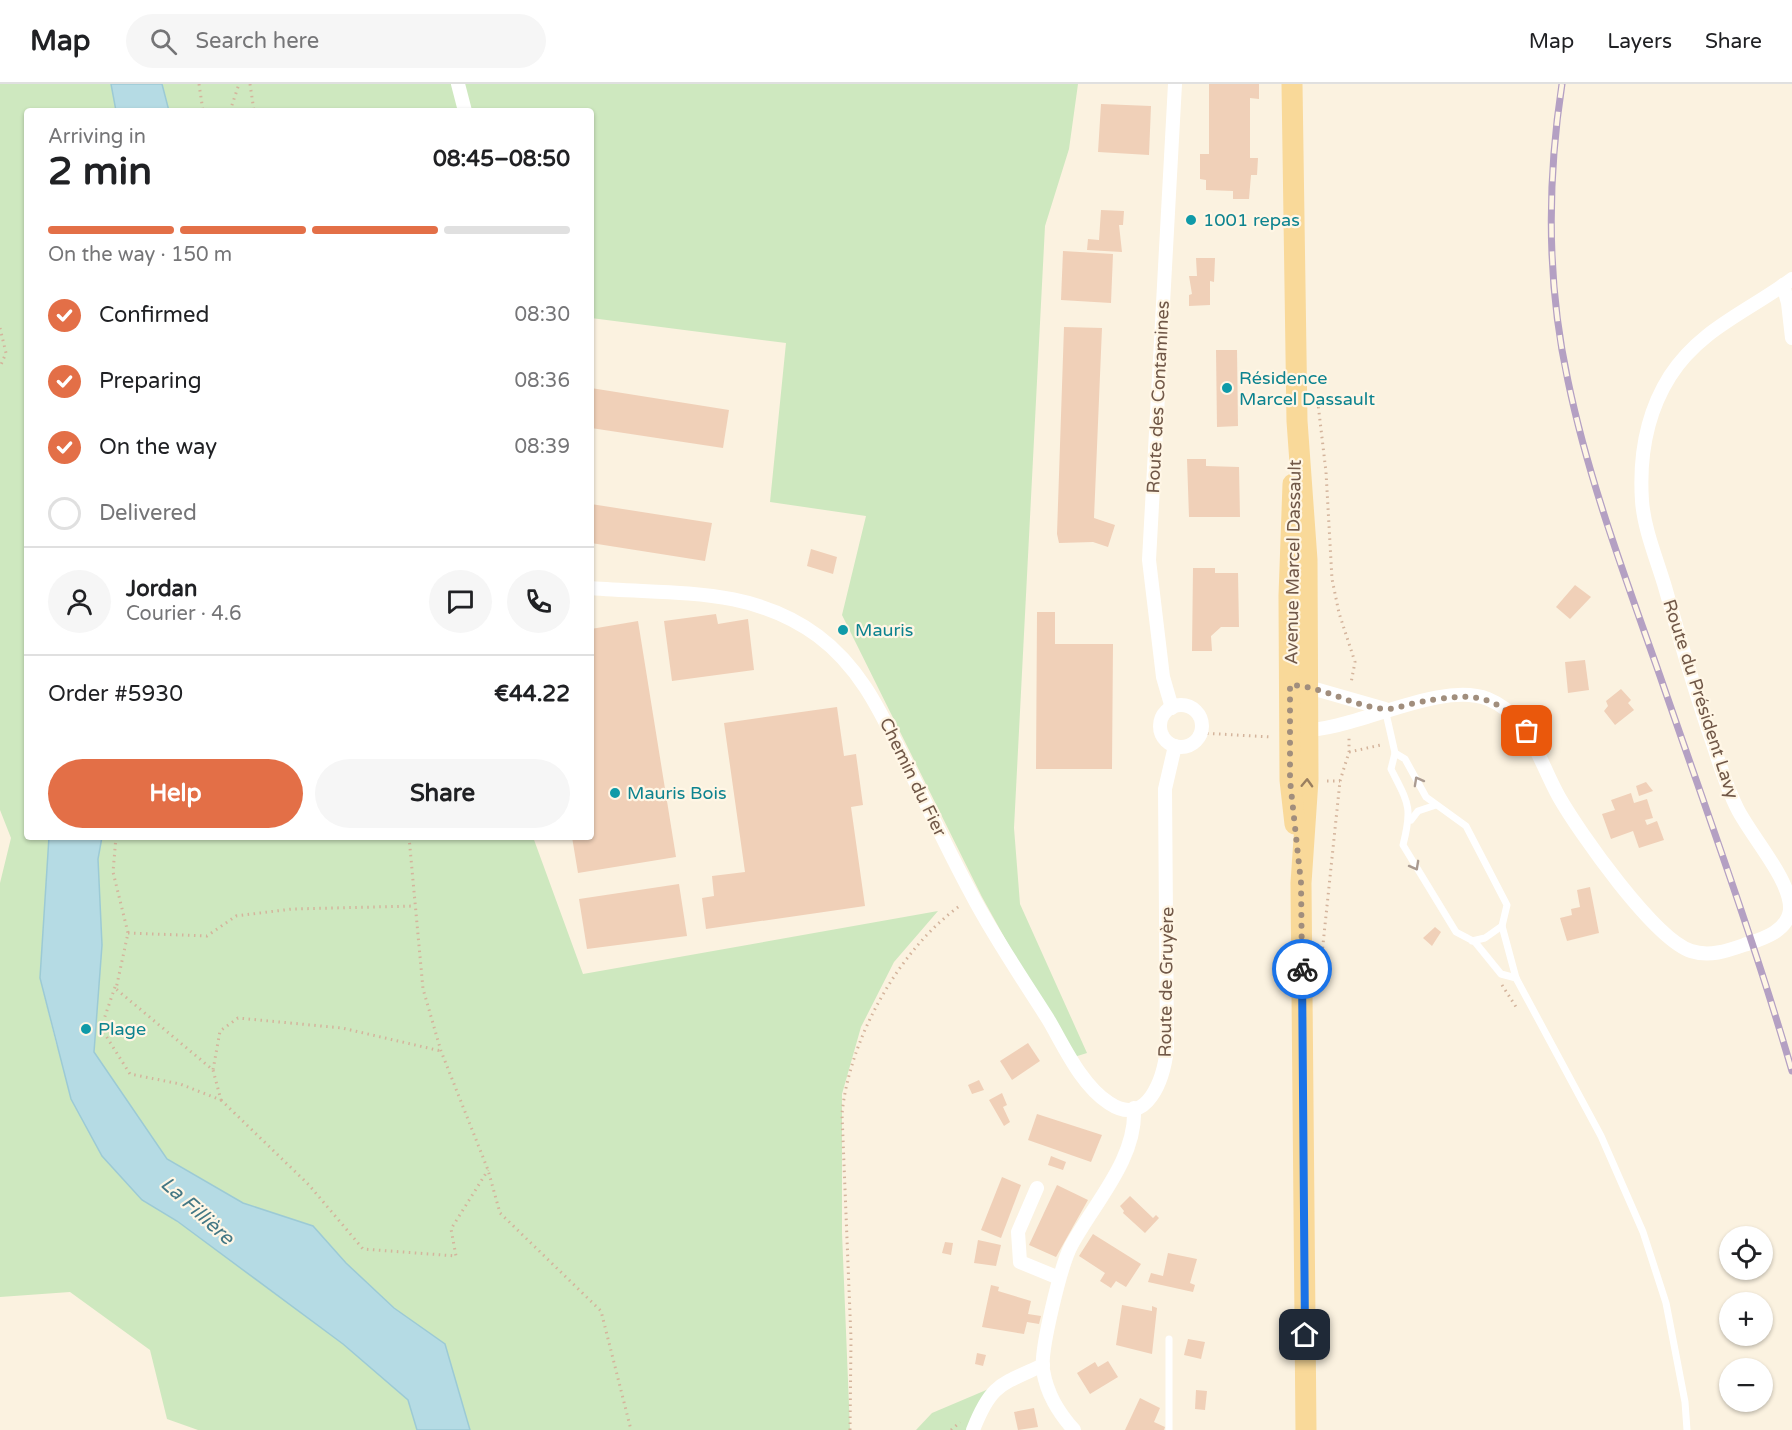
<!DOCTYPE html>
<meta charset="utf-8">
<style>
body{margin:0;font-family:"Varela Round",sans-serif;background:#f6f6f6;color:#202124;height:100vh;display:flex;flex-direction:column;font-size:22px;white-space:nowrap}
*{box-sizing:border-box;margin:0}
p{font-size:20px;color:#757577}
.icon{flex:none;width:33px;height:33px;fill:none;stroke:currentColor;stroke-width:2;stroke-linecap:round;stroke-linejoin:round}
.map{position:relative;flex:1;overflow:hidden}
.panel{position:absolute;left:24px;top:24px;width:570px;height:732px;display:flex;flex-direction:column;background:#fff;border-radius:6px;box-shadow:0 2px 4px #0004}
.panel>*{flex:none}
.controls{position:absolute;left:1719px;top:1142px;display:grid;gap:12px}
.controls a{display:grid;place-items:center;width:54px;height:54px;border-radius:50%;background:#fff;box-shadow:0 2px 4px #0004;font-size:30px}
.pin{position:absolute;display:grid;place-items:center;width:51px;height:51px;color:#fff;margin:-26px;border-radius:12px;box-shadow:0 3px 9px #0006}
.courier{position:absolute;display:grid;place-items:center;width:60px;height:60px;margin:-30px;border:4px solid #1a73e8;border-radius:50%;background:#fff;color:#222;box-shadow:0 2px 8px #0007}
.overview em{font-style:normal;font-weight:700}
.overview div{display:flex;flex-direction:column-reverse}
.overview{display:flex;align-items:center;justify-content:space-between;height:102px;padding:0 24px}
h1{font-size:39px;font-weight:700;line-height:45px}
.bar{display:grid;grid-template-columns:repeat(4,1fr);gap:9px 6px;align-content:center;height:72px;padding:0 24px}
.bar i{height:8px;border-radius:4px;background:#e0e0e0}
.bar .active{background:#e36f47}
.bar p{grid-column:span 4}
.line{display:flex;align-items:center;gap:15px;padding:0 24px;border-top:2px solid #e0e0e0}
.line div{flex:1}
.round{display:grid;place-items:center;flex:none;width:63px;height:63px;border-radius:32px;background:#f6f6f6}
ol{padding:0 24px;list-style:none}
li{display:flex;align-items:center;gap:18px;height:66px}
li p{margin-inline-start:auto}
li .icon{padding:6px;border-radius:50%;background:#e36f47;color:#fff;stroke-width:4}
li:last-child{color:#757577}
li i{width:33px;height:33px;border:3px solid #e0e0e0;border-radius:50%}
.cta{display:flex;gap:12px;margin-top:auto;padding:12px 24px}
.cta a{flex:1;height:69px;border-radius:36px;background:#e36f47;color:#fff;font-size:24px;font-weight:700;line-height:69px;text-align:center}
.cta a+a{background:#f6f6f6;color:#202124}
header{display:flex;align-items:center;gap:36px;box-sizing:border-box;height:84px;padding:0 30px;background:#fff;border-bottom:2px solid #e0e0e0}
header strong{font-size:28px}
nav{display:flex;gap:33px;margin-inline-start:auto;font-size:21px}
.search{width:420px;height:54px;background:#f6f6f6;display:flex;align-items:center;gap:15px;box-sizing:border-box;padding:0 21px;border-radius:33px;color:#757577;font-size:22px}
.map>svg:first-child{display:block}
</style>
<header>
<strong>Map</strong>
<div class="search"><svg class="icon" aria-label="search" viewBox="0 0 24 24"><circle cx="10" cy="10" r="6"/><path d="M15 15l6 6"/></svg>Search here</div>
<nav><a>Map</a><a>Layers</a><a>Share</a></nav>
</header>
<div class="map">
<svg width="1792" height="1346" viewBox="0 0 1792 1346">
<rect width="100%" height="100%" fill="#fbf2e0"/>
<g fill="#cee8bf">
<polygon points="0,0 111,0 116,27 27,27 27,753 49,753 40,894 56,959 66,987 142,1116 177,1137 343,1260 408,1316 417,1346 198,1346 167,1335 150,1266 70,1208 0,1213 0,799 11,754 0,726"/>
<polygon points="162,0 1078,0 1069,65 1045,142 1014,744 1020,820 1087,969 1071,974 982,813 842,531 866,432 770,418 786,259 591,234 591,27 169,27"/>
<polygon points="102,753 533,753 583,890 938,827 894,878 861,943 842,1010 842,1149 850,1346 470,1346 445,1260 394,1224 346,1179 313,1142 243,1119 167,1075 94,968 102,861 98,775"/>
<polygon points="991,1304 970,1346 916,1346 932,1329"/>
</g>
<g fill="#b5dbe4" stroke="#9ccad5" stroke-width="1.5">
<polygon points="111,0 162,0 169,27 116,27"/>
<polygon points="49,753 102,753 98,775 102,861 94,968 167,1075 243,1119 313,1142 346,1179 394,1224 445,1260 470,1346 417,1346 408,1316 343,1260 177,1137 142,1116 102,1072 71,1015 40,894"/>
</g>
<g fill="#f0d0b8">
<polygon points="1209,0 1259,0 1259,15 1250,14 1250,74 1258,74 1257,91 1251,91 1249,115 1233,115 1233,107 1206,106 1206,96 1200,95 1200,70 1209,70"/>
<polygon points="1101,20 1151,22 1149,71 1098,68"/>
<polygon points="1101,126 1124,127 1123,141 1119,141 1122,168 1087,166 1088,155 1099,156"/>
<polygon points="1063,167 1113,170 1111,219 1061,216"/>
<polygon points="1196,174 1215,174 1214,198 1210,197 1210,221 1189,222 1189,211 1192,210 1189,192 1197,192"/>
<polygon points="1064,243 1102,244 1094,434 1115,441 1108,463 1093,458 1059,459 1057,450"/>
<polygon points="1216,266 1237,266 1238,342 1217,343"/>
<polygon points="591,304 729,326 723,364 591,344"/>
<polygon points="1187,375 1206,375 1206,382 1239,383 1240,433 1189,433"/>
<polygon points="591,420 712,439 705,477 591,459"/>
<polygon points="811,465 837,473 833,490 807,482"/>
<polygon points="1193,484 1215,484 1215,489 1238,489 1239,543 1221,543 1211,552 1212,567 1192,567"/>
<polygon points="1575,501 1591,513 1570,535 1556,523"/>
<polygon points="1037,528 1055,528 1055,560 1113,560 1112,685 1036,685"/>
<polygon points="716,530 718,540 748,535 754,586 672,597 664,537"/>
<polygon points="638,537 676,773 578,789 572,753 591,753 591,545"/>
<polygon points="1585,576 1589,606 1568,609 1565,578"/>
<polygon points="1621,605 1631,616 1628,619 1634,626 1615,641 1604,627 1608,622 1606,617"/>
<polygon points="837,623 844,672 856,670 863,721 851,723 865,822 706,845 702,814 714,812 712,792 745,788 724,639"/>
<polygon points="1646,698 1653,707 1639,712 1636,702"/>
<polygon points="1631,709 1634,719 1647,715 1653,734 1645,736 1647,741 1657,737 1664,756 1639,764 1633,747 1611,755 1602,730 1615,726 1611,716"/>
<polygon points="679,800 687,852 587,865 579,815"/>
<polygon points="1590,803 1599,849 1567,857 1560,834 1572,831 1571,825 1580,823 1577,806"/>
<polygon points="1435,843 1441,848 1432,862 1423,854"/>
<polygon points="1028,959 1040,977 1012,996 1000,977"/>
<polygon points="979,996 984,1006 972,1010 968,1001"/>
<polygon points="1002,1009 1007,1021 1003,1023 1010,1038 1004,1042 989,1016"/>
<polygon points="1037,1030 1102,1051 1091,1078 1028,1056"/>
<polygon points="1051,1072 1066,1078 1063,1086 1048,1081"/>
<polygon points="1002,1093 1021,1101 1001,1154 981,1146"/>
<polygon points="1057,1101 1088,1116 1056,1173 1029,1161"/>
<polygon points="1130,1112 1153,1134 1156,1131 1159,1134 1145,1149 1123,1129 1124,1127 1120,1122"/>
<polygon points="1093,1150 1141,1180 1126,1203 1116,1197 1111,1204 1100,1197 1105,1189 1079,1172"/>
<polygon points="978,1156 1001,1161 996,1182 974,1179"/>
<polygon points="945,1158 953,1159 951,1171 942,1169"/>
<polygon points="1168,1169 1197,1175 1190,1199 1195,1201 1193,1208 1148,1198 1151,1189 1163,1192"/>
<polygon points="991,1201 999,1203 998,1207 1031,1217 1028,1230 1041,1232 1039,1240 1027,1238 1024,1250 982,1243"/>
<polygon points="1122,1221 1152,1227 1152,1222 1157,1224 1152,1270 1116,1261"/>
<polygon points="1188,1255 1205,1258 1201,1275 1184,1271"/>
<polygon points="977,1269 986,1271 983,1282 975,1280"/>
<polygon points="1108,1277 1118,1293 1090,1310 1077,1289 1095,1278 1098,1283"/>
<polygon points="1196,1306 1207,1307 1205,1326 1195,1325"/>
<polygon points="1140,1314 1160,1324 1154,1338 1165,1343 1164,1346 1125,1346"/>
<polygon points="1034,1324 1038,1343 1018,1346 1014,1328"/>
</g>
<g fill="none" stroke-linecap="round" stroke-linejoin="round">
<g stroke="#d4b49c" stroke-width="3" stroke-dasharray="1.5 4.5" stroke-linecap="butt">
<polyline points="199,0 203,27"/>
<polyline points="250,0 254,27"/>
<polyline points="230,27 239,0"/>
<polyline points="0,244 6,269 0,283"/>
<polyline points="1317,311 1326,388 1332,495 1339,529 1355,578 1351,599"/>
<polyline points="1201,649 1271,653"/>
<polyline points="1349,668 1381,661"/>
<polyline points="1327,697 1340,697"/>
<polyline points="116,753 113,788 128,849 116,905 213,986 220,947 238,934 342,944 441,967"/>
<polyline points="409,753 423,905 441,967 488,1086 500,1129 601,1227 631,1346"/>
<polyline points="128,849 207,852 236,832 292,825 415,822"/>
<polyline points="1322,870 1340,697 1349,668 1349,654"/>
<polyline points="1502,901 1518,926"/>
<polyline points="115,903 101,944 130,990 180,1000 221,1016 213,986"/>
<polyline points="221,1016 309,1101 363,1165 456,1172 451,1145 488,1086"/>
<path d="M 850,1346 L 851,1255 L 842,1030 C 849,955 900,864 961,821"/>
<polyline points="951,1346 960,1338"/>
</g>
<g stroke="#fff" stroke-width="7">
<path d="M 1385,625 L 1395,669 L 1391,685 C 1408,719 1413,722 1403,761 L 1456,848 L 1475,858 L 1501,890 L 1516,894"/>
<polyline points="1395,669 1405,675 1426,713 1466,742 1507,821 1502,842 1516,894 1601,1052 1643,1148 1666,1219 1685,1318 1687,1346"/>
<polyline points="1411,736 1418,727 1436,721"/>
<polyline points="1472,857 1485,854 1502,842"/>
<polyline points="1169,1255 1169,1346"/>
</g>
<g stroke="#fff" stroke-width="14">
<polyline points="458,0 465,27"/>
<polyline points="1783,201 1788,219 1792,254"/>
<path d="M 591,504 C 670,511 750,501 818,552 C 861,584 881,629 905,677 C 927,721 948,767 972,811 C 994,853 1022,894 1048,935 C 1064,962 1081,1001 1109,1019 C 1148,1045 1164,993 1167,964 L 1165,705 L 1175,662"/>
<polyline points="1301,601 1385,625"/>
<circle cx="1181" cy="642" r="21"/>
<polyline points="1172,624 1163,593 1149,476 1175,0"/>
<path d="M 1301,646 C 1353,648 1438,596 1488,615 C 1530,632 1539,678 1559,713 C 1579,748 1654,855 1691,867 C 1709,873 1727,867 1744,861 C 1762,855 1787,848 1790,826 C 1792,797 1750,751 1737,724 C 1727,704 1720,682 1713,660 C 1695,608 1680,556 1665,503 C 1657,476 1644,445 1642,417 C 1639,372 1646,330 1670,292 C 1700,245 1749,227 1792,195"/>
<polyline points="1037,1104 1018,1148 1020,1178 1059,1194"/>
<path d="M 973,1346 C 991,1300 1000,1301 1043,1281"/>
<path d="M 1074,1346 C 1058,1328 1047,1310 1043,1286 C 1040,1266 1061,1181 1071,1162 C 1094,1119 1137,1075 1134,1024"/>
</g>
<g stroke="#f9d999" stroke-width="21">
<polyline points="1292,0 1297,337 1307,476 1308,696 1301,799 1306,1346"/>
<polyline points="1293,400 1289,512 1290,696 1295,740"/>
</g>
<defs>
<path id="rail" d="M 1562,0 C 1547,98 1547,200 1568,297 C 1589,398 1626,495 1660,592 C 1705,723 1753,853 1792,987"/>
</defs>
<use href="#rail" stroke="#b4a0c3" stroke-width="7"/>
<use href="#rail" stroke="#fff6e5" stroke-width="4.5" stroke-dasharray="14" stroke-linecap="butt"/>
</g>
<defs><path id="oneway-chevron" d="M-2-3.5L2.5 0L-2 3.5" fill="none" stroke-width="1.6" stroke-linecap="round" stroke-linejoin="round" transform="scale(1.5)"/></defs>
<g stroke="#aa9b91">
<use href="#oneway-chevron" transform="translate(1418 697) rotate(-119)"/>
<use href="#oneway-chevron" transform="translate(1415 782) rotate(61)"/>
</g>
<use stroke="#9a7f60" href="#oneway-chevron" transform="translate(1307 699) rotate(-88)"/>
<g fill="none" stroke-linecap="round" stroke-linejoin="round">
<path stroke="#a18e7d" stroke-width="6" stroke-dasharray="0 10.8" d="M 1302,885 L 1301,799 L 1290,696 L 1290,601 C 1323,602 1351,622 1384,625 C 1393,626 1406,621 1415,619 C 1465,610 1492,605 1527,647"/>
<polyline stroke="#1a73e8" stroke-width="8" points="1302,885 1305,1251"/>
</g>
<g fill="#0f9aa8" stroke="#fff6e5" stroke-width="2">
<circle cx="1191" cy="136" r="6"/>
<circle cx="1227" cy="304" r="6"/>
<circle cx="843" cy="546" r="6"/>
<circle cx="615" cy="709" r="6"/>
<circle cx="86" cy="945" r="6"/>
</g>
<g text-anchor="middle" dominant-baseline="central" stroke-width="4.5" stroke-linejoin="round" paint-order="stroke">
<g font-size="18" fill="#0d838f" stroke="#fff6e5" text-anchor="start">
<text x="1203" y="136">1001 repas</text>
<text x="1239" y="294">Résidence<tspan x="1239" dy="21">Marcel Dassault</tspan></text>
<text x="855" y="546">Mauris</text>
<text x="627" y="709">Mauris Bois</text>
<text x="98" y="945">Plage</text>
</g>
<g font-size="18" fill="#715848" stroke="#fff6e5">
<text transform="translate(1158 313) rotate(-87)">Route des Contamines</text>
<text transform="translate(1293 478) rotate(-89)">Avenue Marcel Dassault</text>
<text transform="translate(1701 615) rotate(72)">Route du Président Lavy</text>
<text transform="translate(913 693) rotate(64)">Chemin du Fier</text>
<text transform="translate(1166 898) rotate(-89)">Route de Gruyère</text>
</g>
<g font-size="20" font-style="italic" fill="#437784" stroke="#fff6e5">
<text transform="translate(197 1127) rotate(42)">La Fillière</text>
</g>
</g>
</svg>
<div class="controls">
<a><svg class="icon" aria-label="locate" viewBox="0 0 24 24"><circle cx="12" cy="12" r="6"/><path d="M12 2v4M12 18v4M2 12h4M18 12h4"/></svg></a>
<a>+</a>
<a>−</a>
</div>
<div class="pin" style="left:1527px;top:647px;background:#ea580c"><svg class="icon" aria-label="bag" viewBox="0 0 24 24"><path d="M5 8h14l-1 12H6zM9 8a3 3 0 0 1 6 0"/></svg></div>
<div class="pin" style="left:1305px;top:1251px;background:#1f2937"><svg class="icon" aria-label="home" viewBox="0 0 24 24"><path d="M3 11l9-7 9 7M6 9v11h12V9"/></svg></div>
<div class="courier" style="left:1302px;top:885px"><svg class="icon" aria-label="bike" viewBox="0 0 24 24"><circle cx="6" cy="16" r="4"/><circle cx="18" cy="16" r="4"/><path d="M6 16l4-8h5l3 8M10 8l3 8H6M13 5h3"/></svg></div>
<section class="panel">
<div class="overview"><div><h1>2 min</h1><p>Arriving in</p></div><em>08:45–08:50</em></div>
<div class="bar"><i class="active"></i><i class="active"></i><i class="active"></i><i></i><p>On the way · 150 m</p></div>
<ol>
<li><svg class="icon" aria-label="check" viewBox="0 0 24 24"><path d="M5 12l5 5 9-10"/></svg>Confirmed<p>08:30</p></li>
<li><svg class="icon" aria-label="check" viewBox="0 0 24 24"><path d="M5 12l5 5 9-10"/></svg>Preparing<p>08:36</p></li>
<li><svg class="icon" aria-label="check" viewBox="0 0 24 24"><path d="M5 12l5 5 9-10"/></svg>On the way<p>08:39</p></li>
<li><i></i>Delivered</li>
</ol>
<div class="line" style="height:108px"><a class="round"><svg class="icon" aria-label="person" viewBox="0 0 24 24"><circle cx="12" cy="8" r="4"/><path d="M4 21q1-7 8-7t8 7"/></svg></a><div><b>Jordan</b><p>Courier · 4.6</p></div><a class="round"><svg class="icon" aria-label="chat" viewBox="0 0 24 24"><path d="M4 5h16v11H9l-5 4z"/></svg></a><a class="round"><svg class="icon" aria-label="phone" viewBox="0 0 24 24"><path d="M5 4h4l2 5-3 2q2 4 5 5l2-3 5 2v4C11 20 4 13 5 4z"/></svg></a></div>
<div class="line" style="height:78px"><div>Order #5930</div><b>€44.22</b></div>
<div class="cta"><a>Help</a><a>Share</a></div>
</section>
</div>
